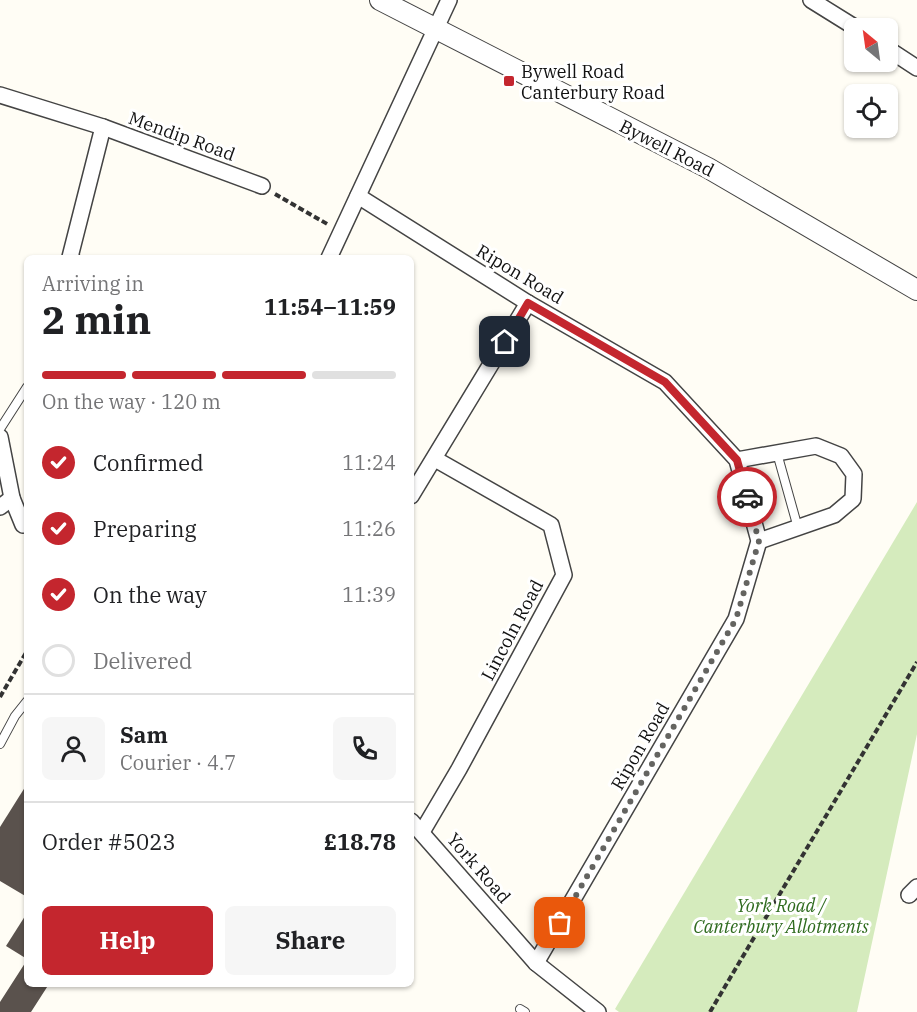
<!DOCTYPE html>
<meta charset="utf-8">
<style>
body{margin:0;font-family:"IBM Plex Serif",serif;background:#f6f6f6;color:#202124;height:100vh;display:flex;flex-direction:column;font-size:22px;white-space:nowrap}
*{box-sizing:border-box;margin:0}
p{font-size:20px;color:#757577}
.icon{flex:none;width:33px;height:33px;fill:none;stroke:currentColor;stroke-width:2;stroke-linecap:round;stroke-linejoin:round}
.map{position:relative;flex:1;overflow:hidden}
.panel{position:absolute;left:24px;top:255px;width:390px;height:732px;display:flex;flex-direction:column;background:#fff;border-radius:9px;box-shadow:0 2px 4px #0004}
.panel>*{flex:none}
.needle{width:39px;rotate:331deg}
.tools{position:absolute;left:844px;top:18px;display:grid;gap:12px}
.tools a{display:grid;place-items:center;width:54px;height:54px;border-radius:9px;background:#fff;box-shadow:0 2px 4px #0004;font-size:30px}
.pin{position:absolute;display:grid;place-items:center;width:51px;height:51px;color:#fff;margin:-26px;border-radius:12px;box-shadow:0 3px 9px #0006}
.courier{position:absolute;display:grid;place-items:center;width:60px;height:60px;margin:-30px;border:4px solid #c4262e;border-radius:50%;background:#fff;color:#222;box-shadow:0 2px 8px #0007}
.head em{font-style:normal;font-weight:700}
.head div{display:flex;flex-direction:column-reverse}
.head{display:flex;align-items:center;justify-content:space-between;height:102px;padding:0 18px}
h1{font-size:39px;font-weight:700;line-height:45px}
.bar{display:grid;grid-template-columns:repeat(4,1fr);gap:9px 6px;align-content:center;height:72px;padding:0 18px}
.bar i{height:8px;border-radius:4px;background:#e0e0e0}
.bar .current{background:#c4262e}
.bar p{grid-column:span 4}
.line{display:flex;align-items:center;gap:15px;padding:0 18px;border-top:2px solid #e0e0e0}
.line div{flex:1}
.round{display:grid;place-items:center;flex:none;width:63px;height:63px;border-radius:9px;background:#f6f6f6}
ol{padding:0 18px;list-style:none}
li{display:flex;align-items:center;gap:18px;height:66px}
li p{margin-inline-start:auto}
li .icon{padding:6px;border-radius:50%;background:#c4262e;color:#fff;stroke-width:4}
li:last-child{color:#757577}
li i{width:33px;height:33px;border:3px solid #e0e0e0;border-radius:50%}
.primary-button{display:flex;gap:12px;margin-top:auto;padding:12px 18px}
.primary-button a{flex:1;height:69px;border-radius:9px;background:#c4262e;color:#fff;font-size:24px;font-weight:700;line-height:69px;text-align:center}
.primary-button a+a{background:#f6f6f6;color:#202124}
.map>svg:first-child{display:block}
</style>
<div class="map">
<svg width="917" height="1012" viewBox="0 0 917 1012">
<rect width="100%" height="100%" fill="#fffdf5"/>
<polygon fill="#d5ebbd" points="917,502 917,734 857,1012 619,1012 615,1009"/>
<g fill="#5a524d">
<polygon points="27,784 27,897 0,881 0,827"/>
<polygon points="27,913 27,959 6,946"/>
<polygon points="27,960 27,984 49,984 31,1012 0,1012 0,1002"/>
</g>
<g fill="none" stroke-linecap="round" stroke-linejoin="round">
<defs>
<g id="service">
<polyline points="0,429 27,387"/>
<polyline points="777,453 798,528"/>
<polyline points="0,744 15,716 27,701"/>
<polyline points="520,1009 525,1012"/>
</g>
<g id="minor">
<polyline points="811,0 856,28"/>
<polyline points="888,49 917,68"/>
<polyline points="0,95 103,127 262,186"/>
<polyline points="358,196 528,303 665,382 737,460 759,541 736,619 536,963"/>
<polyline points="72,258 70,257 103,127"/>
<polyline points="329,258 449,0"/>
<polyline points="0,437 12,498 23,525"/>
<polyline points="737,460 816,446 841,456 854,474 853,499 834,515 759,541"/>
<polyline points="411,496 528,303"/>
<polyline points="0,507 12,498"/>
<polyline points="411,821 536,963 598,1012"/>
<polyline points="422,832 459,769 564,575 551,525 435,459"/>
<polyline points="909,895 917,887"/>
</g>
<polyline id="tertiary" points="380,0 708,168 917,290"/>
</defs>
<use href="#service" stroke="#444" stroke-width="10"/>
<use href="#minor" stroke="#444" stroke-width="18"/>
<use href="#tertiary" stroke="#444" stroke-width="22"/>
<g stroke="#333" stroke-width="4" stroke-dasharray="6 3" stroke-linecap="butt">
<polyline points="275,194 329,225"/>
<polyline points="0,697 27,651"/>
<polyline points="710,1012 917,662"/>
</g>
<use href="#service" stroke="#fff" stroke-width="8"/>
<use href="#minor" stroke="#fff" stroke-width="15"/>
<use href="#tertiary" stroke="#fff" stroke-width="20"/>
</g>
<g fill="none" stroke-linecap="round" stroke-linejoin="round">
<polyline stroke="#646461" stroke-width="6" stroke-dasharray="0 10.8" points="560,923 736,619 759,541 747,497"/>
<polyline stroke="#c4262e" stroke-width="8" points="505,342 528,303 665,382 737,460 747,497"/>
</g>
<rect fill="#c4262e" stroke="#fff" stroke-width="2" x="503" y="75" width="12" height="12" rx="3"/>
<g text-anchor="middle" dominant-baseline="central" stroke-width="6" stroke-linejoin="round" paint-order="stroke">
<g font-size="18" fill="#111" stroke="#fff" text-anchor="start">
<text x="521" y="71">Bywell Road<tspan x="521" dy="21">Canterbury Road</tspan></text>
</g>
<g font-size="18" fill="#111" stroke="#fff">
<text transform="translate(182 136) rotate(20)">Mendip Road</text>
<text transform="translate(667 148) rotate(27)">Bywell Road</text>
<text transform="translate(520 274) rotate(31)">Ripon Road</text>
<text transform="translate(512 630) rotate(-62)">Lincoln Road</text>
<text transform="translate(640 746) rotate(-60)">Ripon Road</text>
<text transform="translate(479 868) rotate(49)">York Road</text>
</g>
<g font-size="18" font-style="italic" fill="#2f6b1f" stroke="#fff">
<text x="781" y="905">York Road /<tspan x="781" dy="21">Canterbury Allotments</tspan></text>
</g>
</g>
</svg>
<div class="tools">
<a><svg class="needle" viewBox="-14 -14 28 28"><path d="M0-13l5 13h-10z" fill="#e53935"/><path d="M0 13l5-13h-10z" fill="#757577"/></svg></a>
<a><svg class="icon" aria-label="locate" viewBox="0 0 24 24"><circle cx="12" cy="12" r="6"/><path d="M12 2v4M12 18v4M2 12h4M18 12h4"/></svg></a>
</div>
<div class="pin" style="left:560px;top:923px;background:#ea580c"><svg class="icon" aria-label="bag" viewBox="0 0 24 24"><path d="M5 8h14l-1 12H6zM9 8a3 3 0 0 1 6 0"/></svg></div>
<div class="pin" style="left:505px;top:342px;background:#1f2937"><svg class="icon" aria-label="home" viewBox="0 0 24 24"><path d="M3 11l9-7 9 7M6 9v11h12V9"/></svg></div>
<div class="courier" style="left:747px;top:497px"><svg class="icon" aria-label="car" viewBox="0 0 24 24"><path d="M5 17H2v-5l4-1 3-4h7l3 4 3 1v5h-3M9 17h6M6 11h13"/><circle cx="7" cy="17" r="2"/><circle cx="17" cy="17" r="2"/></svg></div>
<section class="panel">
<div class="head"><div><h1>2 min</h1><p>Arriving in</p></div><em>11:54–11:59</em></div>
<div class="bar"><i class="current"></i><i class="current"></i><i class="current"></i><i></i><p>On the way · 120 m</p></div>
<ol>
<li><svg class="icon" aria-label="check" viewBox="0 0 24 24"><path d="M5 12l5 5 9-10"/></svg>Confirmed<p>11:24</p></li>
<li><svg class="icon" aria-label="check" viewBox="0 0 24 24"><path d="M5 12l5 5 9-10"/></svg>Preparing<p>11:26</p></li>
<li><svg class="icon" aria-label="check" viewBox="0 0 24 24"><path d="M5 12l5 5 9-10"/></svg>On the way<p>11:39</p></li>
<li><i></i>Delivered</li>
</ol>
<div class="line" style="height:108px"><a class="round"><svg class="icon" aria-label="person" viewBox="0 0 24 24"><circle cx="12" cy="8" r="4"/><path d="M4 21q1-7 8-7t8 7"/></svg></a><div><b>Sam</b><p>Courier · 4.7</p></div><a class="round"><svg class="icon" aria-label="phone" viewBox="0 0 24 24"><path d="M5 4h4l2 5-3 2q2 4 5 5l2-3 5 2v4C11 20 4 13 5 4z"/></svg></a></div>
<div class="line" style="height:78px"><div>Order #5023</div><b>£18.78</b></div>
<div class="primary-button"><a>Help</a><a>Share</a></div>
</section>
</div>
